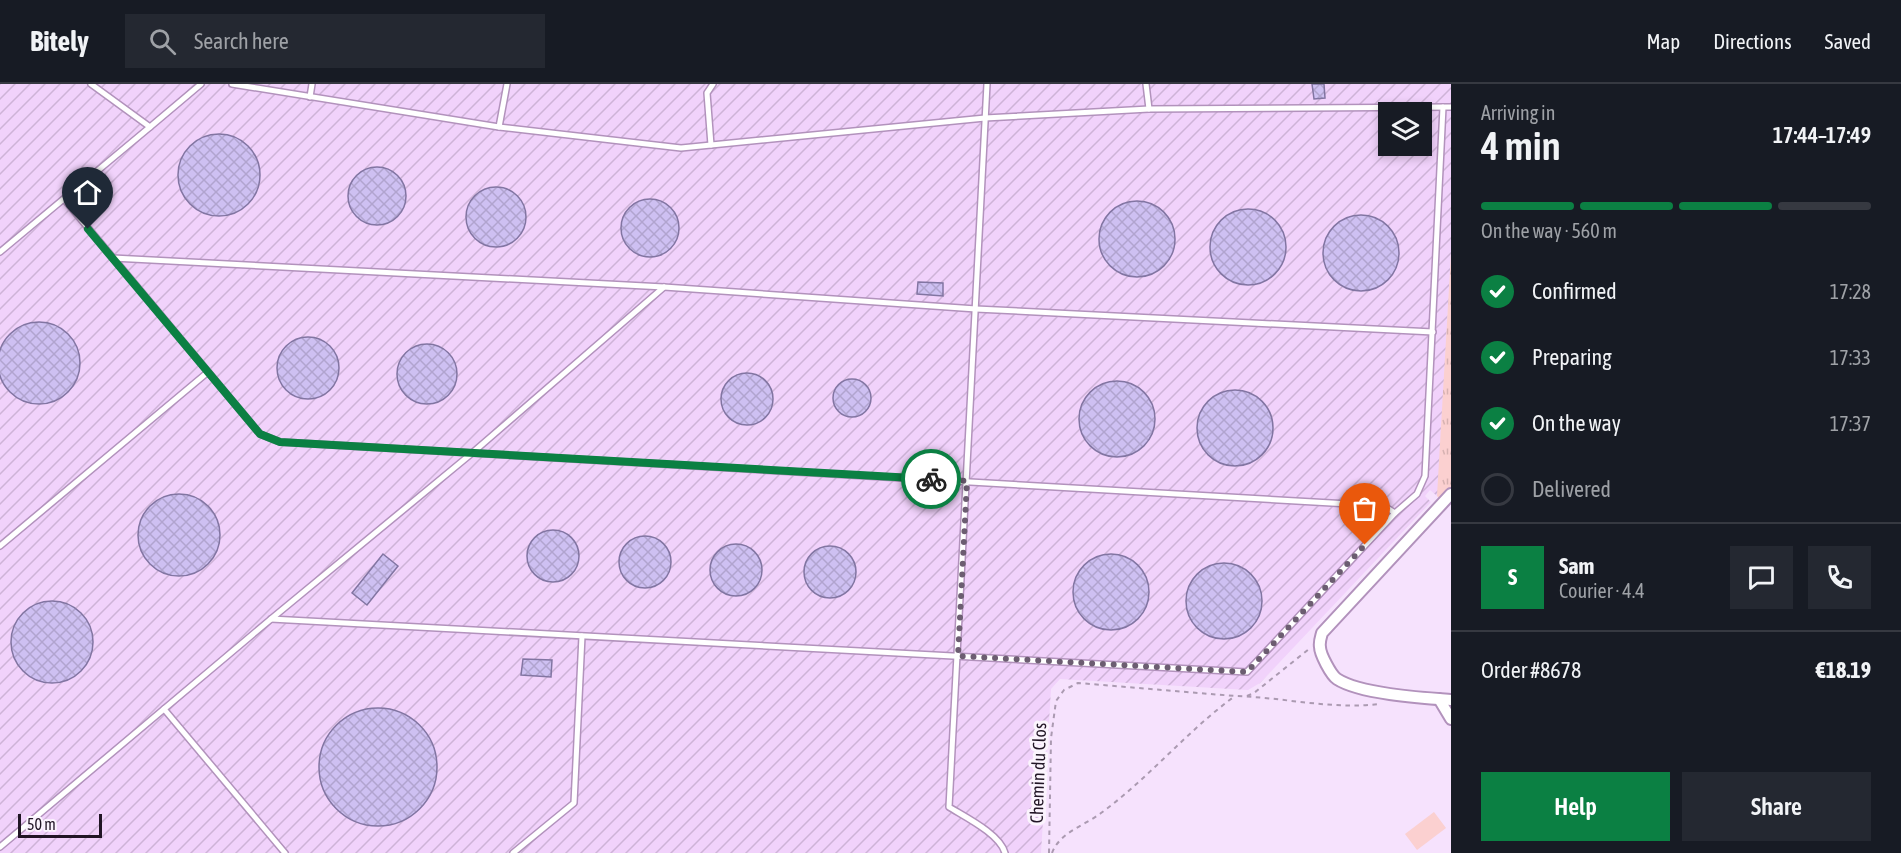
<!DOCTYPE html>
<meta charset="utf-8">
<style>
body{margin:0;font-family:"Asap Condensed",sans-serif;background:#242831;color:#f1f3f6;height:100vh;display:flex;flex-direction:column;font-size:22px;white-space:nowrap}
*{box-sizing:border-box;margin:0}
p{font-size:20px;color:#9ea1a6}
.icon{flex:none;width:33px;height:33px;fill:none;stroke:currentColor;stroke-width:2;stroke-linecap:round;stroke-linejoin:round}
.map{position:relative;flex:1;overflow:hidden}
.sheet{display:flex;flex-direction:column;background:#171b24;width:450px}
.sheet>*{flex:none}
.controls{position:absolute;left:1378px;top:18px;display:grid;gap:12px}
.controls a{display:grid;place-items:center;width:54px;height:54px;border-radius:0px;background:#171b24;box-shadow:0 3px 9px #0003;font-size:30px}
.scale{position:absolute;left:18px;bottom:15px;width:84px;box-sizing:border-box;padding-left:6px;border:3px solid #211525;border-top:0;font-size:16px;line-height:21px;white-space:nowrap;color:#211525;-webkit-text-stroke:4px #fbf4fd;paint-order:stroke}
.pin{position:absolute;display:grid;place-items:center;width:51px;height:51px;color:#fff;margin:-62px -26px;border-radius:50% 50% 50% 0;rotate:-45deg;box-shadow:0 0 6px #0007}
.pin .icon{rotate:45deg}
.courier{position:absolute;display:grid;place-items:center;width:60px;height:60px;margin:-30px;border:4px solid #0b8043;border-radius:50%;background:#fff;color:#222;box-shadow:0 2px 8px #0007}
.headline em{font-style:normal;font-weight:600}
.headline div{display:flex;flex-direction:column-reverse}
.headline{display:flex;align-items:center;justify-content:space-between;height:102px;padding:0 30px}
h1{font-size:39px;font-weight:600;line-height:45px}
.bar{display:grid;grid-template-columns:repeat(4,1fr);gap:9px 6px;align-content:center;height:72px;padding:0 30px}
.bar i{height:8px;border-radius:4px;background:#363941}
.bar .on{background:#0b8043}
.bar p{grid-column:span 4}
.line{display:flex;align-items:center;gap:15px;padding:0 30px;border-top:2px solid #363941}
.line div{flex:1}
.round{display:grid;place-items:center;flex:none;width:63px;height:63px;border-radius:0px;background:#242831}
ol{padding:0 30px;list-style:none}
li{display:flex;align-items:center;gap:18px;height:66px}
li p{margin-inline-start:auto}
li .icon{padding:6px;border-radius:50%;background:#0b8043;color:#fff;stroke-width:4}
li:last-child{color:#9ea1a6}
li i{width:33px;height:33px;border:3px solid #363941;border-radius:50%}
.cta{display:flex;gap:12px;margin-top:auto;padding:12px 30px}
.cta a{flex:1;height:69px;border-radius:0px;background:#0b8043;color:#fff;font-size:24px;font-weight:600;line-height:69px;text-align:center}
.cta a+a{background:#242831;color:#f1f3f6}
header{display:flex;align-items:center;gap:36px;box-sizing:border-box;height:84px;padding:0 30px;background:#171b24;border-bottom:2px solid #363941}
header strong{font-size:28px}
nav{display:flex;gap:33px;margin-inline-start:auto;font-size:21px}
.search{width:420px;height:54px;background:#242831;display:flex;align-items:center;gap:15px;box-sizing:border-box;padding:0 21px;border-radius:0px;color:#9ea1a6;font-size:22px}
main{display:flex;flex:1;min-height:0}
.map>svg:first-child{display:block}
</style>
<header>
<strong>Bitely</strong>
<div class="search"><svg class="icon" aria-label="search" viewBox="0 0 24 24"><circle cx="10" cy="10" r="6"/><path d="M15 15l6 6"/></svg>Search here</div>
<nav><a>Map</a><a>Directions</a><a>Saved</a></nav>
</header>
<main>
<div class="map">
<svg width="1451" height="769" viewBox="0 0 1451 769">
<defs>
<pattern id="industrial-furrows" width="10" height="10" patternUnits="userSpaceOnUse" patternTransform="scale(1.5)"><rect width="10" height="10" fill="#f1d2fb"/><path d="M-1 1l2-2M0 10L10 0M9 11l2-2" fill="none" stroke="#ceb3d7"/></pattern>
<pattern id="grass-tufts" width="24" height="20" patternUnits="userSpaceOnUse" patternTransform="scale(1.5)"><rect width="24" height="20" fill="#fbd0d0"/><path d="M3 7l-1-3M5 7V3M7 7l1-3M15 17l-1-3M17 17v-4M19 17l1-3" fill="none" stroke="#d7b2b2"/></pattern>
<pattern id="building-cross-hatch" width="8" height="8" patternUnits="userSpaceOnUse" patternTransform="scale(1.5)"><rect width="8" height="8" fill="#cec0f2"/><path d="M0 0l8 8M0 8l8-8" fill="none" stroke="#b1a4cf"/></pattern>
</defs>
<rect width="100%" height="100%" fill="#f6e2fd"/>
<path fill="url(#industrial-furrows)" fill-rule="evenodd" d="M 0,0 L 1451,0 L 1451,169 L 1438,411 L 1437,412 L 1430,406 L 1425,412 L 1431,418 L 1260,599 L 1248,606 L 1060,595 L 1051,605 L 1041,769 L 0,769 ZM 1389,28 L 1422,28 L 1422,62 L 1389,62 Z"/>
<polygon fill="url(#grass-tufts)" points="1451,169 1451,404 1440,415 1437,412"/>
<polygon fill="#fbd0d0" points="1434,728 1446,744 1417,766 1405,750"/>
<g fill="url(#building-cross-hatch)" stroke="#8275a2" stroke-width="1.5">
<polygon points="1312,0 1324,0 1325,14 1314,15"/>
<circle cx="219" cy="91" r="41"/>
<circle cx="377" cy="112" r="29"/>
<circle cx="496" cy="133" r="30"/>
<circle cx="650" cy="144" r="29"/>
<circle cx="1137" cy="155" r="38"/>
<circle cx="1248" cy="163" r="38"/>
<circle cx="1361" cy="169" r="38"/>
<polygon points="918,198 943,199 943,212 917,210"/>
<circle cx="39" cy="279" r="41"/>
<circle cx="308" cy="284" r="31"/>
<circle cx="427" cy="290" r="30"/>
<circle cx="747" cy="315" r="26"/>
<circle cx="852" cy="314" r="19"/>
<circle cx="1117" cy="335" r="38"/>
<circle cx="1235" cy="344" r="38"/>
<circle cx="179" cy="451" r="41"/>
<circle cx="553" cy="472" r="26"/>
<circle cx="645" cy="478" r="26"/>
<circle cx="736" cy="486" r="26"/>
<circle cx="830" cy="488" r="26"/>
<polygon points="383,470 398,482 367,521 352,509"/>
<circle cx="1111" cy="508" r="38"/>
<circle cx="1224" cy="517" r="38"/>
<circle cx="52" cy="558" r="41"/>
<polygon points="523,575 552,576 551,593 521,591"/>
<circle cx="378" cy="683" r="59"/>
</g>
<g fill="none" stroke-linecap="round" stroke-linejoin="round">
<defs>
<g id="service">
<polyline points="91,0 150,43 201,0"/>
<polyline points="232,0 499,43 681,64 985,34 1149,25 1451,23"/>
<path d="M 987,0 L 949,723 C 965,733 1000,750 1005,769"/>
<polyline points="1146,0 1149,25"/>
<polyline points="310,13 312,0"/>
<polyline points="499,43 507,0"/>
<polyline points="711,61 707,9 713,0"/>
<polyline points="64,115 260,350 280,358 1384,422 1395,429 1247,588 271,535"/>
<polyline points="0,168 150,43"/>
<polyline points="113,174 664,203 976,225 1433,248"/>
<polyline points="1395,429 1417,410 1425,392 1443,23"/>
<polyline points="0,462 208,288"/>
<polyline points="164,625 285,769"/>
<polyline points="0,763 271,535 471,370 664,203"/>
<polyline points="513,769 574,719 582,552"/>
</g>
<g id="minor">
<path d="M 1451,410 L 1322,549 C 1321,553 1319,558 1320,563 C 1320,570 1331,591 1337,595 C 1360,610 1423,614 1451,616"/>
<polyline points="1439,615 1451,635"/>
</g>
</defs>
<use href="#service" stroke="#b292bc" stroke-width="8"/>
<use href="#minor" stroke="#b292bc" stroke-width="14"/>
<g stroke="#ab9ab1" stroke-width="2" stroke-dasharray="4.5 4.5" stroke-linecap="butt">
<polyline points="1247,612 1254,609 1309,565"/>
<path d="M 1049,769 L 1051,654 L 1056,617 L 1064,606 L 1078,599 L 1235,612 C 1281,613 1333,626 1379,620"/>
<path d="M 1052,769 C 1060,748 1084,742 1101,729 C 1149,694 1187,647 1235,612"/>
</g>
<use href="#service" stroke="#fff" stroke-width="5"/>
<use href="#minor" stroke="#fff" stroke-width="10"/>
</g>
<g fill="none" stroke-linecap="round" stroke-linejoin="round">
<polyline stroke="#6c5d71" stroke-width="6" stroke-dasharray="0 10.8" points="931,395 967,397 958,572 1247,588 1365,461"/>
<polyline stroke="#0b8043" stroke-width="8" points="88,145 260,350 280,358 931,395"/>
</g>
<g text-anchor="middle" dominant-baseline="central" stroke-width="6" stroke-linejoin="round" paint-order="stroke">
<g font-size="18" fill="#211525" stroke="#fbf4fd">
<text transform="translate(1038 689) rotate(-88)">Chemin du Clos</text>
</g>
</g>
</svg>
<div class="controls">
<a><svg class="icon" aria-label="layers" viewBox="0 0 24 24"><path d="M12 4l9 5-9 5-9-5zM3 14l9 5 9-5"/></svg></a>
</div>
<div class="scale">50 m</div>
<div class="pin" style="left:1365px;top:461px;background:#ea580c"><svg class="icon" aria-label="bag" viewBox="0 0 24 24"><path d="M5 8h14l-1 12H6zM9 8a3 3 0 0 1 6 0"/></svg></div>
<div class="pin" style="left:88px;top:145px;background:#1f2937"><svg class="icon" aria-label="home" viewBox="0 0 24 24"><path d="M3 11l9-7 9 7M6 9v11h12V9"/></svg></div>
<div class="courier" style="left:931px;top:395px"><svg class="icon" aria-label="bike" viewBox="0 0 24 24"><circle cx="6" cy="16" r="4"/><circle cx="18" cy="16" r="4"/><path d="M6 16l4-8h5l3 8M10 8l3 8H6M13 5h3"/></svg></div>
</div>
<section class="sheet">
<div class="headline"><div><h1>4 min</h1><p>Arriving in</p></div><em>17:44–17:49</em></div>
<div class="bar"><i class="on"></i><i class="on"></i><i class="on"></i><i></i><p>On the way · 560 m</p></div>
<ol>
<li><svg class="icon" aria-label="check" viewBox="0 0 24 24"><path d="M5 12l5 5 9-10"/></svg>Confirmed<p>17:28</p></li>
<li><svg class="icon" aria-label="check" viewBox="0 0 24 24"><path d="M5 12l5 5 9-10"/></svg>Preparing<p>17:33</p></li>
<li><svg class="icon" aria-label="check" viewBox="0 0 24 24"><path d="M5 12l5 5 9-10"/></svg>On the way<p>17:37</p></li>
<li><i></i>Delivered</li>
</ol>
<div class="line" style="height:108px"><b class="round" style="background:#0b8043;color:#fff">S</b><div><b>Sam</b><p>Courier · 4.4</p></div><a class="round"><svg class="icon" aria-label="chat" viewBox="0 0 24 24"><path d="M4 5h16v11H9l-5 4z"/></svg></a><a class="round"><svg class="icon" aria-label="phone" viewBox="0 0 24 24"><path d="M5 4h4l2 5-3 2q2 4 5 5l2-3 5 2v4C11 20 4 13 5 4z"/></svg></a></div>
<div class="line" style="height:78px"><div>Order #8678</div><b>€18.19</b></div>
<div class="cta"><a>Help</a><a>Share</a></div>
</section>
</main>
